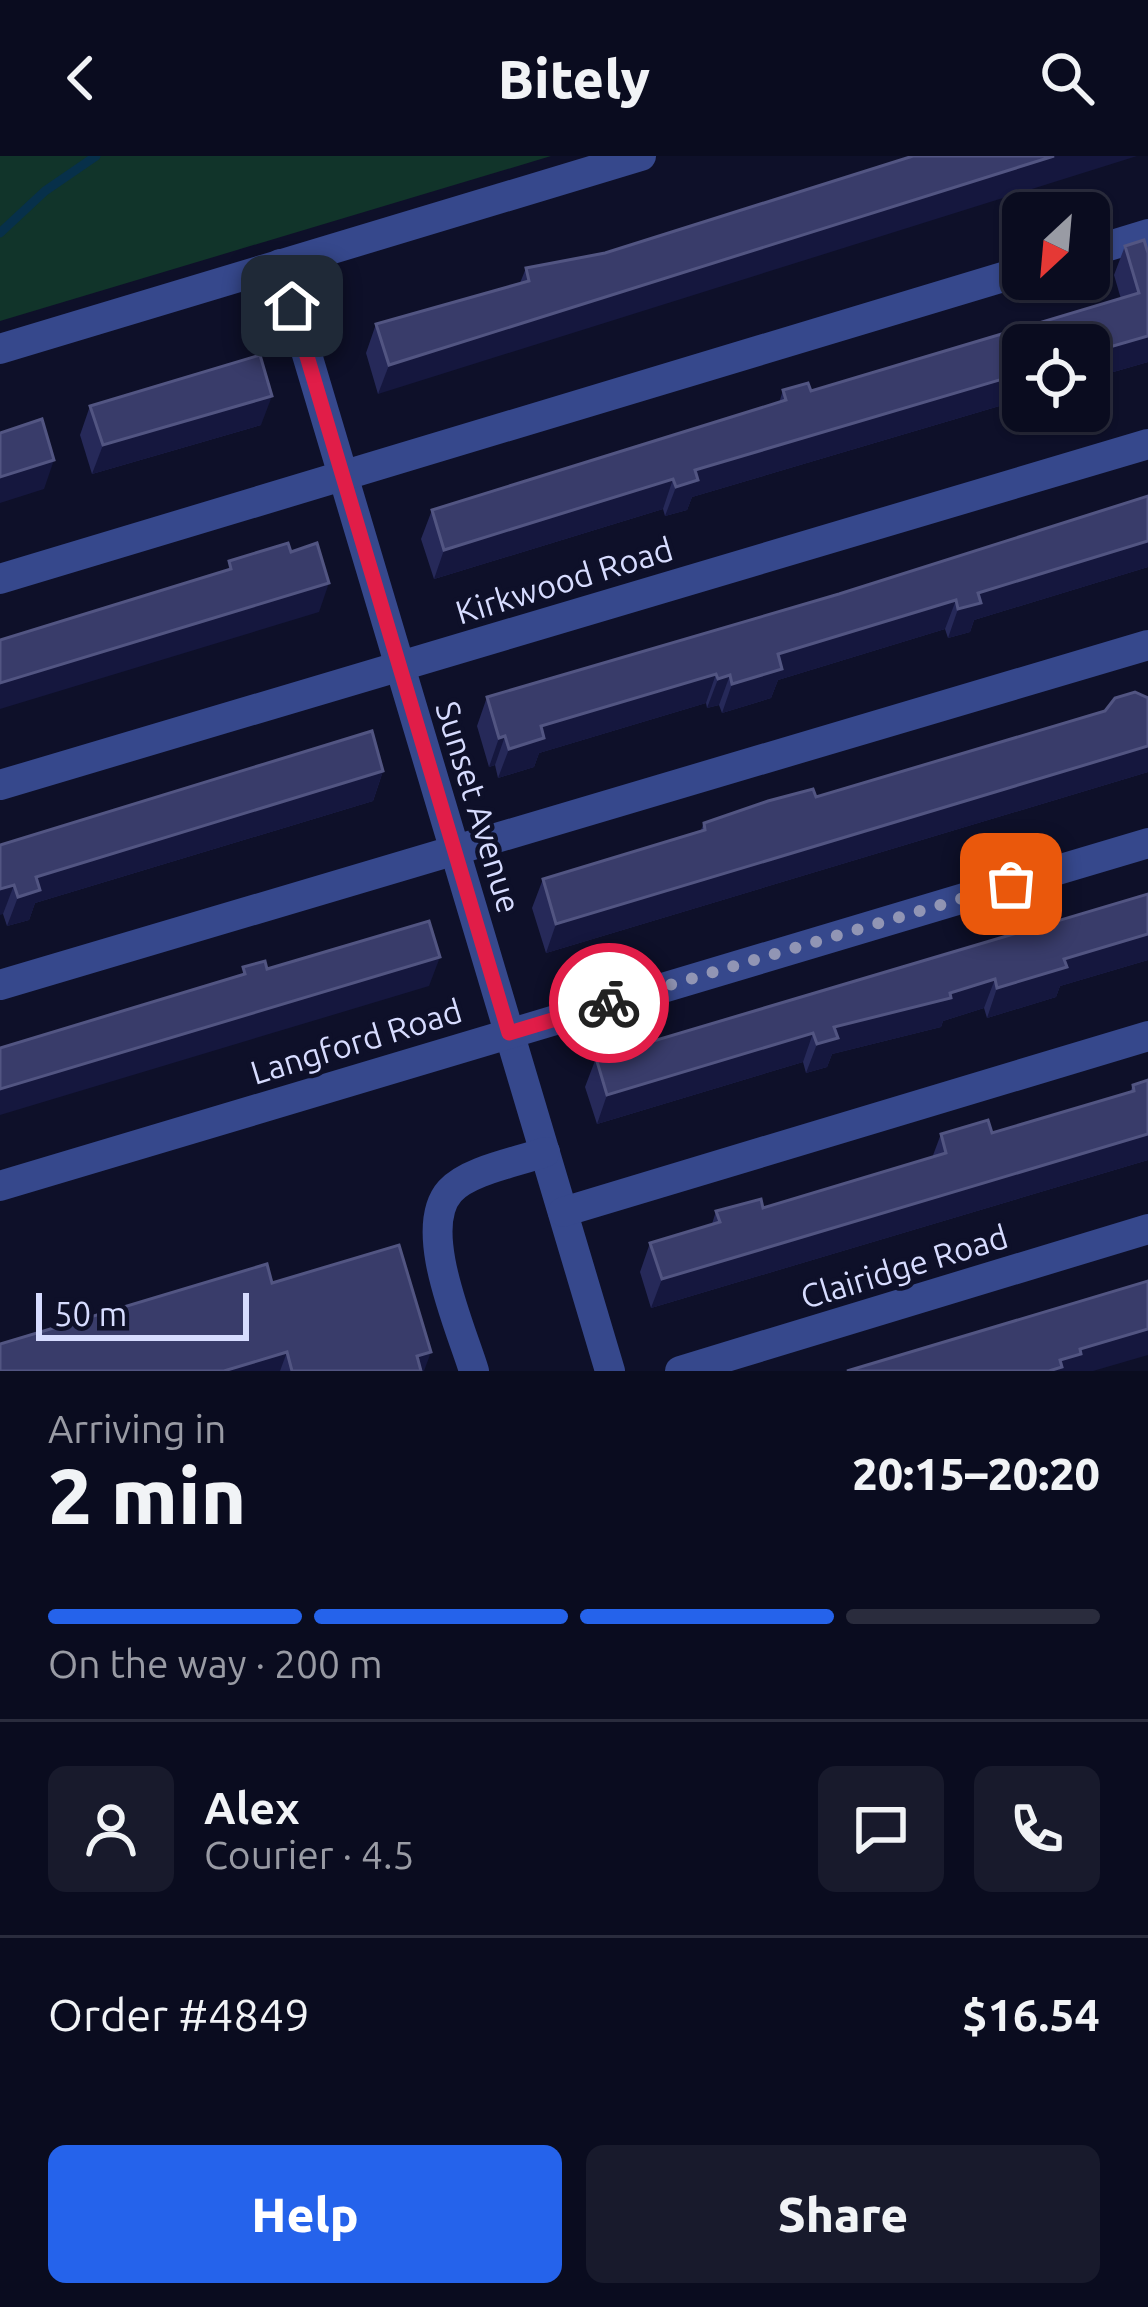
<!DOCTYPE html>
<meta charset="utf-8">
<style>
body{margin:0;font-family:Ubuntu,sans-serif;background:#181a2c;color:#f1f3f6;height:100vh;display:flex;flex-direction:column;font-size:45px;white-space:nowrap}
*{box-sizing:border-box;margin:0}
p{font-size:39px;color:#999ba4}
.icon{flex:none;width:66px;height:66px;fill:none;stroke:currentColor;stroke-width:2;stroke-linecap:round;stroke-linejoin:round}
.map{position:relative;height:1215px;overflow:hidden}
.side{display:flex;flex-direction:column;background:#0a0c1f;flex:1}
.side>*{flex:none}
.needle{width:78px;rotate:206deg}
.buttons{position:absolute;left:1002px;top:36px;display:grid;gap:24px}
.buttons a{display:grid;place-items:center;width:108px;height:108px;border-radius:18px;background:#0a0c1f;box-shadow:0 3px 9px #0004,0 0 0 3px #2a2c3d;font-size:60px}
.scale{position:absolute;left:36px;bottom:30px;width:213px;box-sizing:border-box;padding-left:12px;border:6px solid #d7dcff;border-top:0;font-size:33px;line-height:42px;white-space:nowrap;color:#d7dcff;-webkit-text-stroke:9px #0e1029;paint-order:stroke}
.pin{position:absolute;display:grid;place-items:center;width:102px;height:102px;color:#fff;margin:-51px;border-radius:24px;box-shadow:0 6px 18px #0006}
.courier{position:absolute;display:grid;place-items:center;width:120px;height:120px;margin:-60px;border:9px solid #e11d48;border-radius:50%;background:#fff;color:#222;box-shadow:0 3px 15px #0007}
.summary em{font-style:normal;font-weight:800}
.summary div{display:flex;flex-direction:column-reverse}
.summary{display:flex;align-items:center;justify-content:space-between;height:204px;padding:0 48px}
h1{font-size:78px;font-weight:800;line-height:90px}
.bar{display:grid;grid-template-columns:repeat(4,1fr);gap:18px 12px;align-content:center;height:144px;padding:0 48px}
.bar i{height:15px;border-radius:9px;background:#2a2c3d}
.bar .on{background:#2563eb}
.bar p{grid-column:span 4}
.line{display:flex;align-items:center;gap:30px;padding:0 48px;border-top:3px solid #2a2c3d}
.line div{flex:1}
.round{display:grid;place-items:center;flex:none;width:126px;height:126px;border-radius:18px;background:#181a2c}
.primary-button{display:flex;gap:24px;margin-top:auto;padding:24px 48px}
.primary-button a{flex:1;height:138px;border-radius:18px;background:#2563eb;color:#fff;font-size:48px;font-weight:800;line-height:138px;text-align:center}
.primary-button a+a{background:#181a2c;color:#f1f3f6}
header{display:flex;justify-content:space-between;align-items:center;height:156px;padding:0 48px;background:#0a0c1f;font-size:54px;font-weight:800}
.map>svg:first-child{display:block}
</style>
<header><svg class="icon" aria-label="back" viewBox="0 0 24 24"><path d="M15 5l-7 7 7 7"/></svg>Bitely<svg class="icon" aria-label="search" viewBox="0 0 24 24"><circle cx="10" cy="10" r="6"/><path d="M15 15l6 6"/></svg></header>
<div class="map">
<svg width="1148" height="1215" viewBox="0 0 1148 1215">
<rect width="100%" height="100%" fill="#0e1029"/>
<polygon fill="#11342a" points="0,0 551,0 0,165"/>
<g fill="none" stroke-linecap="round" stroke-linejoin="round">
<polyline stroke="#07304a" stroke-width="9" points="0,77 45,35 96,0"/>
<g stroke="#36488c" stroke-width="30">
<polyline points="1089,96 1148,78"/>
<polyline points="280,108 610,1215"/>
<polyline points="0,193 641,0"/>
<polyline points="0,423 1023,115"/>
<polyline points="0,629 1148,288"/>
<polyline points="0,829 1148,489"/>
<polyline points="0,1030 1148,687"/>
<polyline points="563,1056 1148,880"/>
<path d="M 474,1215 C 461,1172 416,1073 450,1035 C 469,1014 518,1006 545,996"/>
<polyline points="680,1215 1148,1073"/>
</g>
</g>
<g fill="#262959">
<polygon points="1125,90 1148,97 1148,206 1089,223 1023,189 1023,243 692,341 687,354 665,360 663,353 434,423 421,383 432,354 779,247 783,234 811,235 1121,143 1114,119"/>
<polygon points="605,97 378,238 366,197 376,168 520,127 526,112"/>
<polygon points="90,250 261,269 92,318 80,279"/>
<polygon points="1148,340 1148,411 974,464 970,476 948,482 945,473 778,524 771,542 722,557 719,549 707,552 706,547 539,597 534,611 498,622 495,609 489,611 477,570 487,541 839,438"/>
<polygon points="1148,542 1148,616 546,797 532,752 543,723 700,676 704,667 816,641"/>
<polygon points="383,615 373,645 35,747 29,764 7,770 3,758 0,689"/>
<polygon points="1148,738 1148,804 1060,830 1056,841 987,862 984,852 943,865 941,871 832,898 827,911 806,917 803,906 597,968 585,931 596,902"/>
<polygon points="1133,929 1148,1004 651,1152 640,1116 650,1087 712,1068 716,1055 763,1052 932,1002 941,978 992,977 1130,936"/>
<polygon points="272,1127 424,1215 0,1215"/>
</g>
<g fill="#15173e">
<polygon points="1054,0 1137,0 378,238 389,209"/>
<polygon points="1148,180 1148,206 1089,223 1089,197"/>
<polygon points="1023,217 1023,243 692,341 687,354 665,360 676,331 695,314"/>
<polygon points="272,240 261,269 92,318 103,289"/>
<polygon points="54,304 44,333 0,347 0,321"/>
<polygon points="673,323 663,353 434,423 444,394"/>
<polygon points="1148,385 1148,411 974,464 970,476 948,482 958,453 978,437"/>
<polygon points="329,427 319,456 0,553 0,527"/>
<polygon points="956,444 945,473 778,524 771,542 722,557 732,528 778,498"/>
<polygon points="716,518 706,547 539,597 534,611 498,622 509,593 541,570"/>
<polygon points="730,519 719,549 707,552 718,523"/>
<polygon points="505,580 495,609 489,611 499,582"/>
<polygon points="1148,590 1148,616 546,797 556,768"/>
<polygon points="383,615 373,645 35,747 29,764 7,770 18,741 36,721"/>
<polygon points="14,729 3,758 0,759 0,733"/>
<polygon points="1148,778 1148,804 1060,830 1056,841 987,862 997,832 1064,803"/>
<polygon points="440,801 429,830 0,959 0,933"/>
<polygon points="995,823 984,852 943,865 941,871 832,898 827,911 806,917 817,888 834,871"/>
<polygon points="813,877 803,906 597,968 607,939"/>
<polygon points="1148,978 1148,1004 651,1152 662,1123"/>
<polygon points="1148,1173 1148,1199 1093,1215 1049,1215 1060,1204 1080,1193"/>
<polygon points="287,1196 280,1215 224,1215"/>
<polygon points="431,1196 424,1215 411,1215 417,1200"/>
</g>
<g fill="#393c6a" stroke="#525582" stroke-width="3">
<polygon points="913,0 1054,0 389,209 376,168 529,125 526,112 605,97"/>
<polygon points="1144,84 1148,97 1148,180 1089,197 1089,189 1023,189 1023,217 695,314 698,324 676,331 673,323 444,394 432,354 786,244 783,234 808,227 811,235 1139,137 1125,90"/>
<polygon points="260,199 272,240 103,289 90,250"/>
<polygon points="42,263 54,304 0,321 0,277"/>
<polygon points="1148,340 1148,385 978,437 981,447 958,453 956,444 778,498 782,513 732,528 730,519 718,523 716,518 541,570 544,582 509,593 505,580 499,582 487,541 839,438"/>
<polygon points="288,387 291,396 317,387 329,427 0,527 0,484 231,413 229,405"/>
<polygon points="1135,536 1148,542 1148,590 556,768 543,723 705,674 704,667 768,645 813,633 816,641 1105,555 1115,542"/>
<polygon points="372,575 383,615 36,721 40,734 18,741 14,729 0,733 0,689"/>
<polygon points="1148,738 1148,778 1064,803 1067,811 997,832 995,823 950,837 951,842 834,871 838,882 817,888 813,877 607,939 596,902"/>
<polygon points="429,765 440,801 0,933 0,892 245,818 243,811 265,805 267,813"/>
<polygon points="1148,924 1148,978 662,1123 650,1087 720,1066 716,1055 761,1043 763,1052 946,997 941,978 988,964 992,977 1134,935 1133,929"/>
<polygon points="399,1089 431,1196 417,1200 421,1215 292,1215 287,1196 224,1215 0,1215 0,1188 267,1108 272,1127"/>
<polygon points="1148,1125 1148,1173 1080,1193 1081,1198 1060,1204 1062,1211 1049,1215 847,1215"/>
</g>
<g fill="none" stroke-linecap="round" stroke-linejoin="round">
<polyline stroke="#9195b4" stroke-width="12" stroke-dasharray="0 21.6" points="609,847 1011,728"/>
<polyline stroke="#e11d48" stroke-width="15" points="292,150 509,877 609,847"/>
</g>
<g text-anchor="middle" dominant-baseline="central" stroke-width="9" stroke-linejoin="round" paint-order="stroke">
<g font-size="33" fill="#d7dcff" stroke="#0e1029">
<text transform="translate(564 424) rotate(-17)">Kirkwood Road</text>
<text transform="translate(479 651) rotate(73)">Sunset Avenue</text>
<text transform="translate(356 885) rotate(-17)">Langford Road</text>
<text transform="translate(904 1110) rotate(-17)">Clairidge Road</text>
</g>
</g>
</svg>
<div class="buttons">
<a><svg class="needle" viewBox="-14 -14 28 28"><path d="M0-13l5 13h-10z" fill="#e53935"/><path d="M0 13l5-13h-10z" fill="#999ba4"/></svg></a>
<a><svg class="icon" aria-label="locate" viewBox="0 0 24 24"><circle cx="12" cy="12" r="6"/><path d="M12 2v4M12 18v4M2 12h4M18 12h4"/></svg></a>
</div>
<div class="scale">50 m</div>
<div class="pin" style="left:1011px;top:728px;background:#ea580c"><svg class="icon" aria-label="bag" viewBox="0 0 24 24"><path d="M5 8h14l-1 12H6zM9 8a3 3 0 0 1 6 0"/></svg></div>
<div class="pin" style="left:292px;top:150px;background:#1f2937"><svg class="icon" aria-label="home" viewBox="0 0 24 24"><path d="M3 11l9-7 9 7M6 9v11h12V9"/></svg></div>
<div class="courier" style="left:609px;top:847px"><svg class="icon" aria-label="bike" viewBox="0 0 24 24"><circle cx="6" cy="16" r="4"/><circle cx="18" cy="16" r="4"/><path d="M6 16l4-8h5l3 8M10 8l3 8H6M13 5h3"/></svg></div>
</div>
<section class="side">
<div class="summary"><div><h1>2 min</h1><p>Arriving in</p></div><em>20:15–20:20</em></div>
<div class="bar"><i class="on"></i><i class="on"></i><i class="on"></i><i></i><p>On the way · 200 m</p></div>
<div class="line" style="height:216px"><a class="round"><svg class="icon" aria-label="person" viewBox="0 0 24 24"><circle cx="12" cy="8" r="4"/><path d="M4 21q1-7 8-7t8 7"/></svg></a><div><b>Alex</b><p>Courier · 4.5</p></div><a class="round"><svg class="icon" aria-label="chat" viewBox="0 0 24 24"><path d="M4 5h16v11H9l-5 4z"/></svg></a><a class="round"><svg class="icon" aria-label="phone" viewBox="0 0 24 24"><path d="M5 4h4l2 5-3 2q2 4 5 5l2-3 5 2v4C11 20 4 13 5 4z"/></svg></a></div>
<div class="line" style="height:156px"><div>Order #4849</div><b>$16.54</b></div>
<div class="primary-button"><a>Help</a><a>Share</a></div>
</section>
